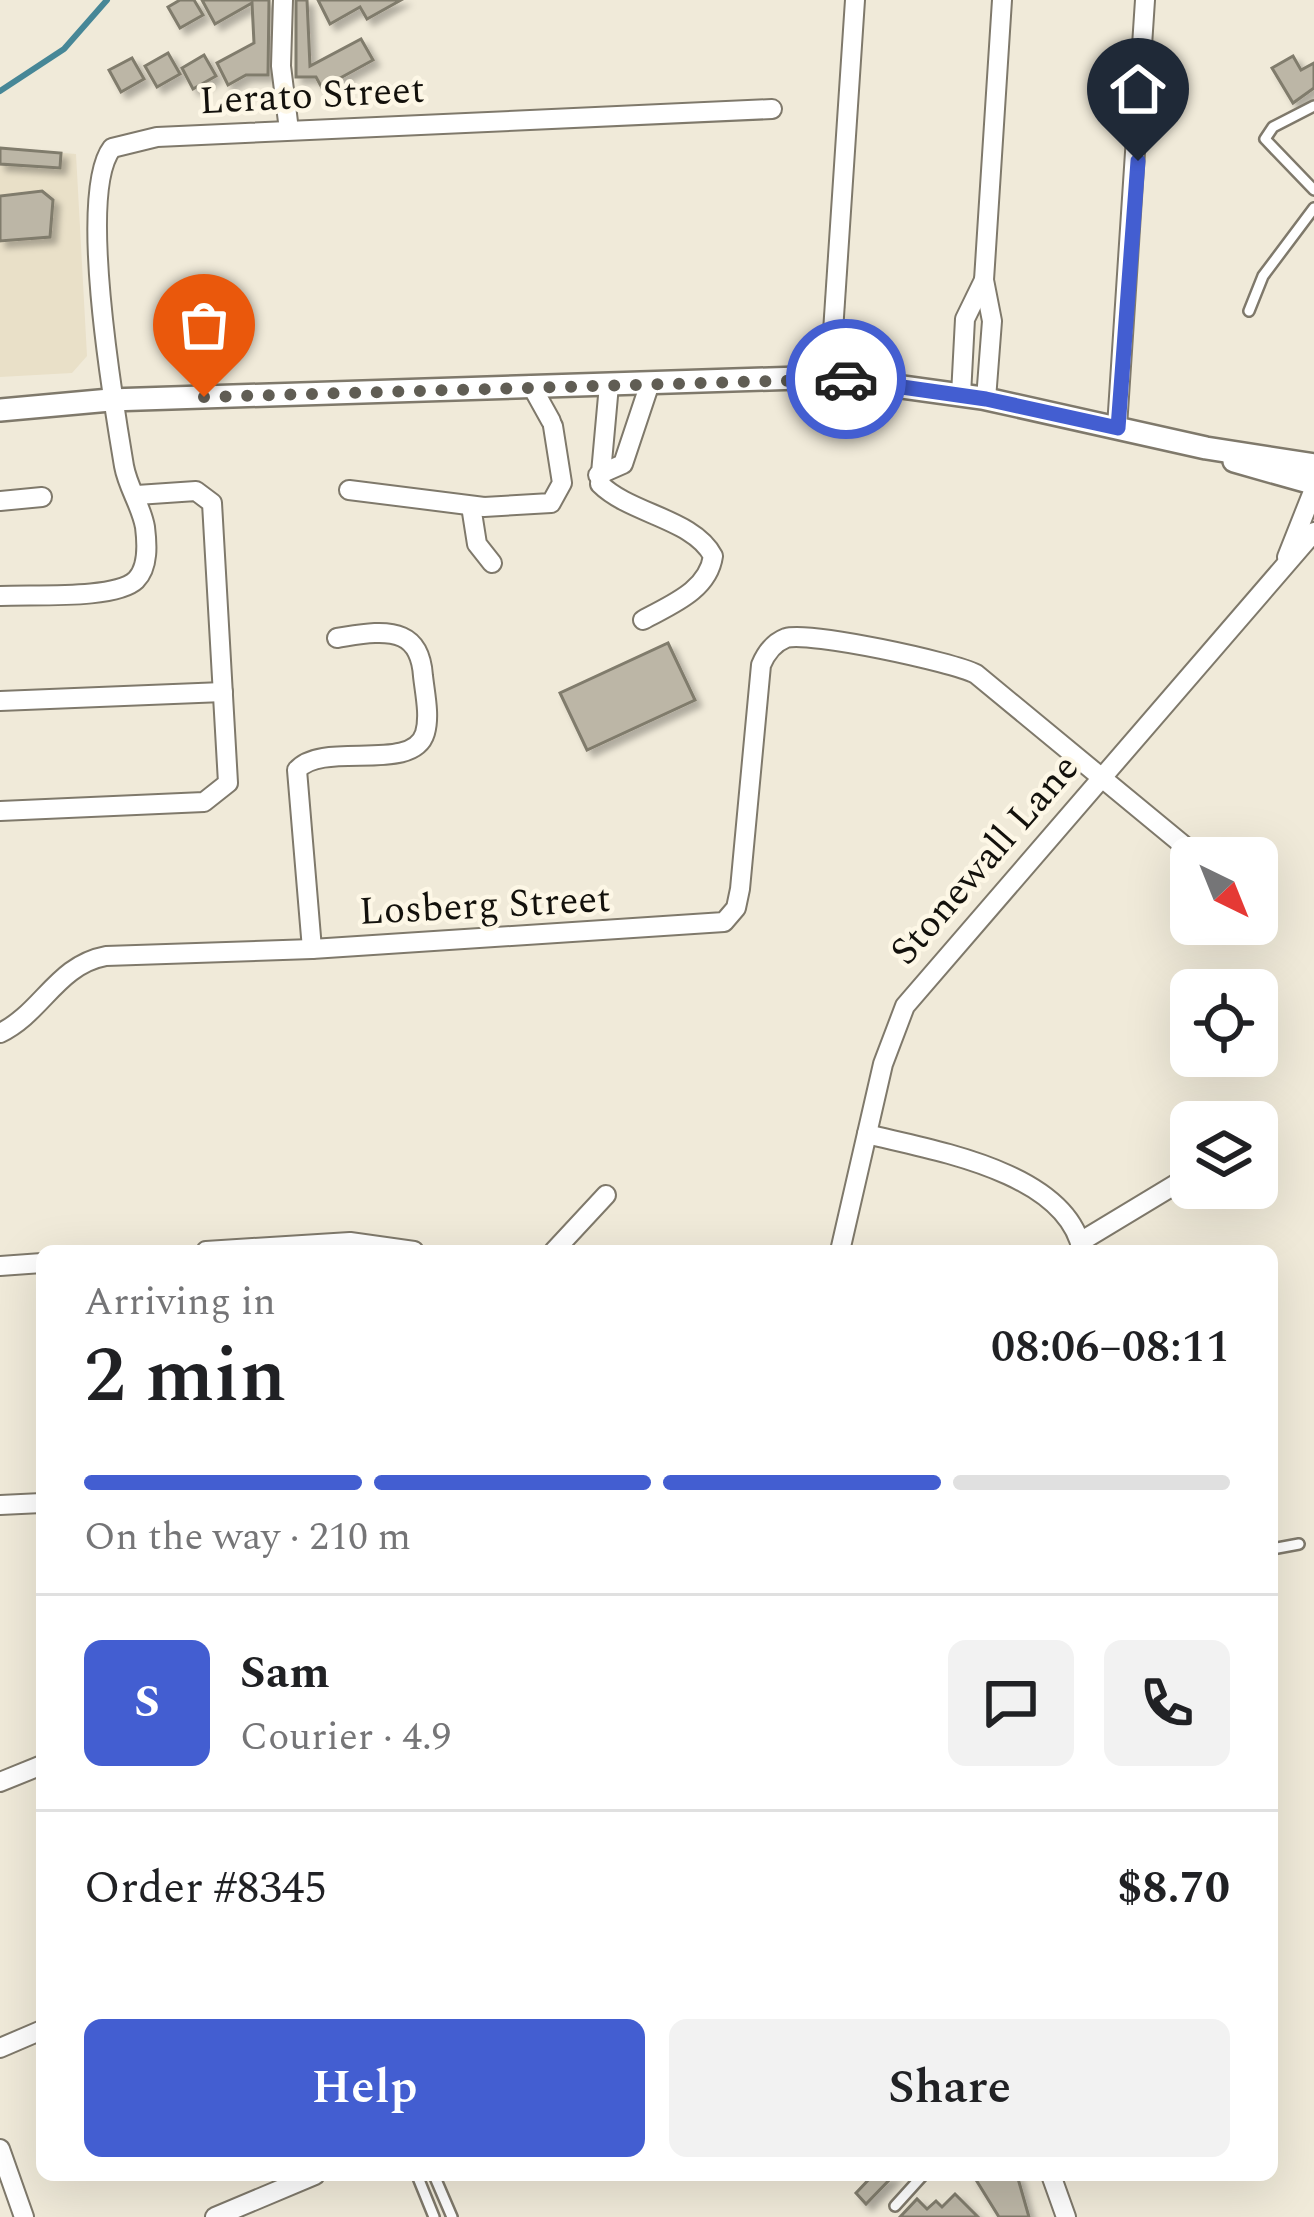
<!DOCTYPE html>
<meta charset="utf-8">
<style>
body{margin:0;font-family:Spectral,serif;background:#f2f2f2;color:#202124;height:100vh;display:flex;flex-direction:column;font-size:45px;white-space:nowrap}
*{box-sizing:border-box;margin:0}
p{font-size:39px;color:#757577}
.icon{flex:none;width:66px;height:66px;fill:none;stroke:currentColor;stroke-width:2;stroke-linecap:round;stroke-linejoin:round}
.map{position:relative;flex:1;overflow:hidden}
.panel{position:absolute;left:36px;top:1245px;width:1242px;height:936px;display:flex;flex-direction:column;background:#fff;border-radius:18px;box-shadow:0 12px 48px #0002}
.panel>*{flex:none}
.needle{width:78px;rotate:137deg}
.buttons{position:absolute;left:1170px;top:837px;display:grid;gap:24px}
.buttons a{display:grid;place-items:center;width:108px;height:108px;border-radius:18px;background:#fff;box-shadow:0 12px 48px #0002;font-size:60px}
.pin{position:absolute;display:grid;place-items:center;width:102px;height:102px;color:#fff;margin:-123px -51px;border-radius:50% 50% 50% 0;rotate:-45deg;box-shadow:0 0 12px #0007}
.pin .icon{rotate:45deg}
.courier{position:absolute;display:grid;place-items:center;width:120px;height:120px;margin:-60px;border:9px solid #435ed1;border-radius:50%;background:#fff;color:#222;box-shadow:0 3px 15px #0007}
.summary em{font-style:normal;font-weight:600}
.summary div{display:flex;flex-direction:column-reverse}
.summary{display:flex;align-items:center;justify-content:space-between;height:204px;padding:0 48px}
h1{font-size:78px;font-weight:600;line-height:90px}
.bar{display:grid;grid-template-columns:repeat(4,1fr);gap:18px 12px;align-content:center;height:144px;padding:0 48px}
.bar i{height:15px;border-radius:9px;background:#e0e0e0}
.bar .active{background:#435ed1}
.bar p{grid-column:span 4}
.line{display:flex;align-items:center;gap:30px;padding:0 48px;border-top:3px solid #e0e0e0}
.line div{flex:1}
.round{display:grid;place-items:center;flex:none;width:126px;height:126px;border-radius:18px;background:#f2f2f2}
.action{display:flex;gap:24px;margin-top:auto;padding:24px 48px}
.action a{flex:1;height:138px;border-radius:18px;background:#435ed1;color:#fff;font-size:48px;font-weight:600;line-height:138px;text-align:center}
.action a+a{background:#f2f2f2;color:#202124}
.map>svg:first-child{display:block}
</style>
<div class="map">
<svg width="1314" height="2217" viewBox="0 0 1314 2217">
<defs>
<filter id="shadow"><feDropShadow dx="6" dy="6" stdDeviation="3" flood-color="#0004"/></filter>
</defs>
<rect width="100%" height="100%" fill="#f0ead9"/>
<polygon fill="#e9e0c8" points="0,148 76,154 87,356 72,373 0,377"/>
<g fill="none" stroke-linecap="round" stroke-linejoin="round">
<polyline stroke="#478797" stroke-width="6" points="0,91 64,49 107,0"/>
</g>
<g fill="#bcb6a6" stroke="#807b6c" stroke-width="3" filter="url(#shadow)">
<polygon points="180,0 194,0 203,15 180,28 168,7"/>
<polygon points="202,0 269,0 268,75 246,75 228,85 217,63 254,43 252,3 215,24"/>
<polygon points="296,0 307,0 310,66 361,39 373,60 322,88 316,77 296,77"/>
<polygon points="318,0 401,0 367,19 360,7 330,24"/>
<polygon points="168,53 180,74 157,87 145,66"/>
<polygon points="204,55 216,76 193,89 182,68"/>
<polygon points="1293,56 1301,70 1314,63 1314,88 1293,103 1272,68"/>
<polygon points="132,58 144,79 121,92 109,70"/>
<polygon points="0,148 61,153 60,168 0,164"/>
<polygon points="42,191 53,200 50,237 0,241 0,196"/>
<polygon points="668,643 695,700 587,750 560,693"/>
<polygon points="873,2175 894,2175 866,2204 856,2193"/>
<polygon points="973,2175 1017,2175 1029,2217 999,2217"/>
<polygon points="955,2194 978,2217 900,2217 917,2199 927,2209 936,2201 942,2207"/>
</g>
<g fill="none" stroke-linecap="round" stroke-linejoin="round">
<defs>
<g id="service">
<polyline points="1314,106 1273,127 1265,139 1314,190"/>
<polyline points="1249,311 1263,276 1314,208"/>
<polyline points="1272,1549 1299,1544"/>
<polyline points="417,2175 434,2217"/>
<polyline points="434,2175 452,2217"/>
<polyline points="895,2206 923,2175"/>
</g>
<g id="minor">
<polyline points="283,0 281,66 289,130"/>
<polyline points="830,377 855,0"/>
<polyline points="531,385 551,421"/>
<path d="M 609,385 L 600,484 C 630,514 694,519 713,556 C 708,591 670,605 643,620"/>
<polyline points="961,395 965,319 984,280"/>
<polyline points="986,399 992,321 984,280 1002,0"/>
<polyline points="1117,427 1145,0"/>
<polyline points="598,475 623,464 650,383"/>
<polyline points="349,490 484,507 551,503 562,483 553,426"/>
<polyline points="0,501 42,497"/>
<polyline points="471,506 477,544 492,563"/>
<polyline points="1287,557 1314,489"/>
<path d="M 0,596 C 31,594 115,600 136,580 C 149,567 147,543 145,527 C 141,505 128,488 124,466 C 114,406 77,193 112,148 L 157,137 L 772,109"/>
<polyline points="0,701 223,692"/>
<polyline points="0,811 204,802 228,783 212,503 196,491 137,495"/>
<path d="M 312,949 L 297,770 C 323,740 413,774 425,733 C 430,716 425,694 423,676 C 422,661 418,644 402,637 C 384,629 357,635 337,638"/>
<path d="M 0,1033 C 42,1013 57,965 106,956 L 312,949 L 724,922 L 736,908 L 740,889 L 761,665 C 766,653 773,643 786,638 C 809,631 953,662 976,674 L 1199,858"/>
<path d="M 867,1134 C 931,1150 1067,1171 1082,1251"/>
<polyline points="1080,1242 1191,1175"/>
<polyline points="206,1251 350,1242 414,1251"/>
<polyline points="554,1251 606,1195"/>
<polyline points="840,1251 883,1064 905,1006 1314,532"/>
<polyline points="0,1266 42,1263"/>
<polyline points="0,1505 42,1503"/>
<polyline points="0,1782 42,1765"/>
<polyline points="0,2048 42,2030"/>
<polyline points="0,2149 24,2217"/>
<polyline points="1051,2175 1066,2217"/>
<polyline points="215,2217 315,2175"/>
</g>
<g id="tertiary">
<polyline points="0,410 110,400 830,377 982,398 1206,448 1314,465"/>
<polyline points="1234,461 1312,483"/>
</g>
</defs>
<use href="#service" stroke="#7f796b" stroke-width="14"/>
<use href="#minor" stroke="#7f796b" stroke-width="22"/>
<use href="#tertiary" stroke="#7f796b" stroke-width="26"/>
<use href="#service" stroke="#fff" stroke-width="9"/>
<use href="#minor" stroke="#fff" stroke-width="18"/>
<use href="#tertiary" stroke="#fff" stroke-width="21"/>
</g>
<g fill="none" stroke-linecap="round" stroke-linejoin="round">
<polyline stroke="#605d54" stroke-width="12" stroke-dasharray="0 21.6" points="204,397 846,379"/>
<polyline stroke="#435ed1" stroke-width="15" points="846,379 986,399 1118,428 1138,161"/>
</g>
<g text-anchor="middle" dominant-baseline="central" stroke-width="9" stroke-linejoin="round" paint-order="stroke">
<g font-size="39" fill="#13110c" stroke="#fdf7e6">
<text transform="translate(312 96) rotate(-3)">Lerato Street</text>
<text transform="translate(985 860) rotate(-49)">Stonewall Lane</text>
<text transform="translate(485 906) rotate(-3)">Losberg Street</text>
</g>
</g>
</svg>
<div class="buttons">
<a><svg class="needle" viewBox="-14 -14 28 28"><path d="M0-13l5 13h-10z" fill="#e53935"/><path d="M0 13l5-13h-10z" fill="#757577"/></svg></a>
<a><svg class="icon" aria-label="locate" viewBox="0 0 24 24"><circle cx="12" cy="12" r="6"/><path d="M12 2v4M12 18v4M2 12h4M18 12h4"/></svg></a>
<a><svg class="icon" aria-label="layers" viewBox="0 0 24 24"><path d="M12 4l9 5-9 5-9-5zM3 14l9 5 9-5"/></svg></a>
</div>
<div class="pin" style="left:204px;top:397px;background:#ea580c"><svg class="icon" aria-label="bag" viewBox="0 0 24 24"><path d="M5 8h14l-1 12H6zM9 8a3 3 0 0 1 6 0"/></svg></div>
<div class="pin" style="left:1138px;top:161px;background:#1f2937"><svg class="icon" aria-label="home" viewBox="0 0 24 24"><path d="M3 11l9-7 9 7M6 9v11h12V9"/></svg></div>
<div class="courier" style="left:846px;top:379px"><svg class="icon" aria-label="car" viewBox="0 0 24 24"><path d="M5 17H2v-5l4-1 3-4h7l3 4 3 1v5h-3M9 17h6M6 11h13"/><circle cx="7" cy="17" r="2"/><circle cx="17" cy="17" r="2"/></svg></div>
<section class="panel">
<div class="summary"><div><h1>2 min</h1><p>Arriving in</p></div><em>08:06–08:11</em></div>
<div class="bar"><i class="active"></i><i class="active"></i><i class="active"></i><i></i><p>On the way · 210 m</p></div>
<div class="line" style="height:216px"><b class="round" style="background:#435ed1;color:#fff">S</b><div><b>Sam</b><p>Courier · 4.9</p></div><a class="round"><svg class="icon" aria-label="chat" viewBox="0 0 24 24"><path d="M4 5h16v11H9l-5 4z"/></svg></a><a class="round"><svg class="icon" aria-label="phone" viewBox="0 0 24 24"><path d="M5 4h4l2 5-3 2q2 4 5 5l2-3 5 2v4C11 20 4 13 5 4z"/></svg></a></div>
<div class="line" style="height:156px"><div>Order #8345</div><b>$8.70</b></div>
<div class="action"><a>Help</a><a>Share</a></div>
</section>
</div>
